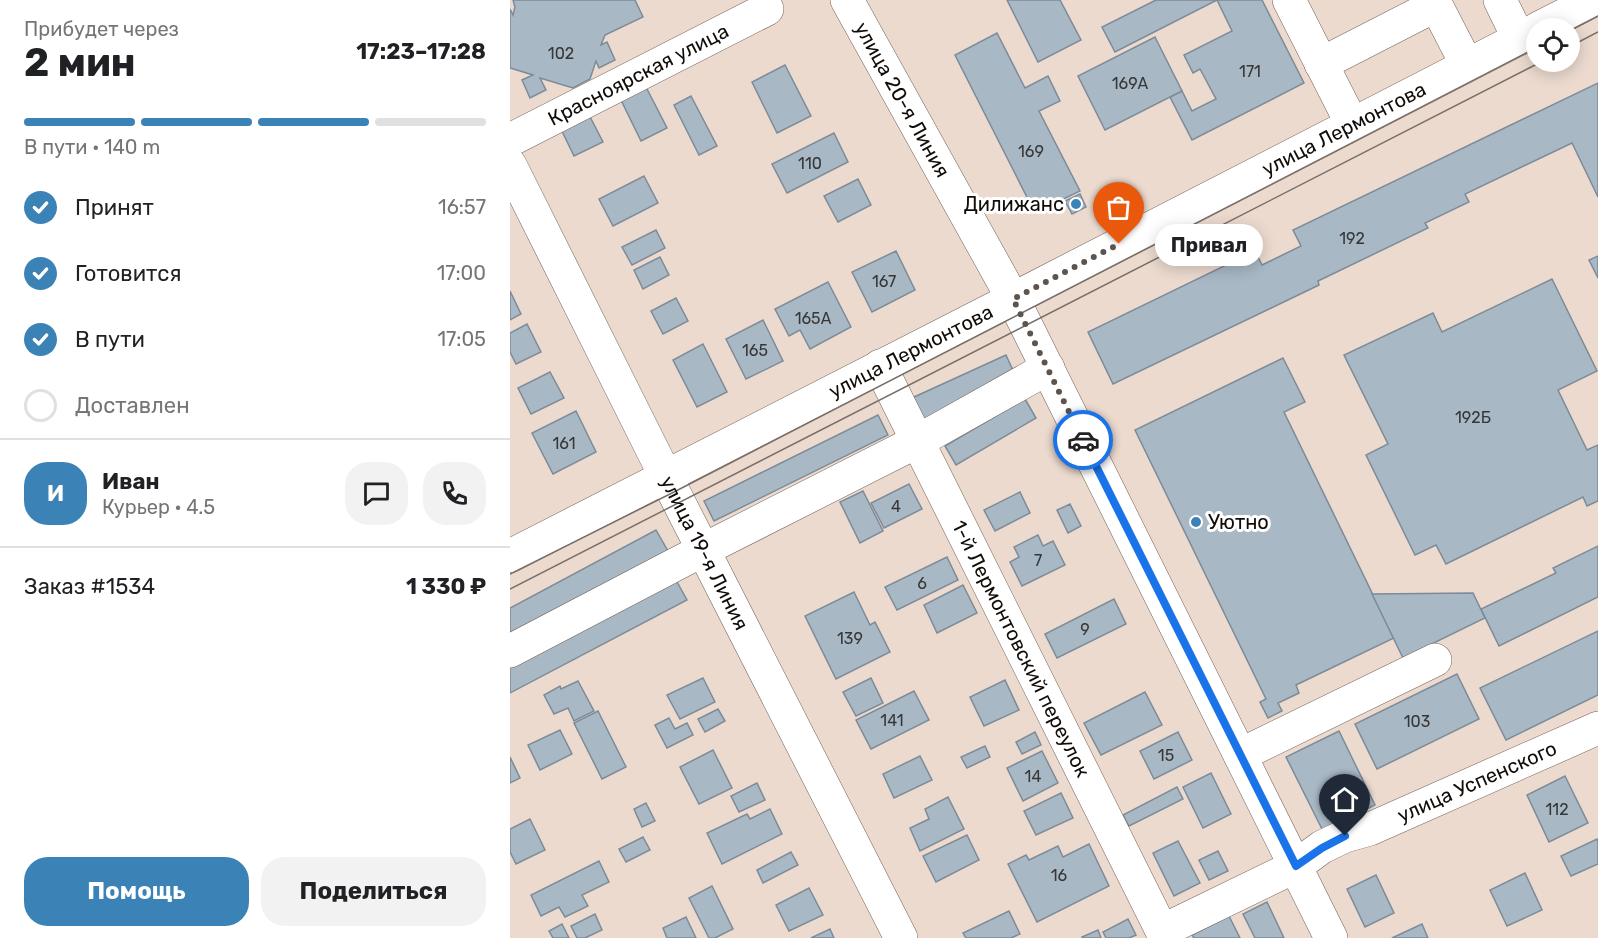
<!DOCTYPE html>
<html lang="ru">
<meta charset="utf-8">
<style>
body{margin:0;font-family:Rubik,sans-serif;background:#f2f2f2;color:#202124;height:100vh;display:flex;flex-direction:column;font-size:22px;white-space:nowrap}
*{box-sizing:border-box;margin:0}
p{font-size:20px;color:#757577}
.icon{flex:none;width:33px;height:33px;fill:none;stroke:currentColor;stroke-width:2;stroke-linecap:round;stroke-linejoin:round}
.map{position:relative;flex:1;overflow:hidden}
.drawer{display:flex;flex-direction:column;background:#fff;width:510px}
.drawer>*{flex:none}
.buttons{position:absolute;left:1016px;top:18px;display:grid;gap:12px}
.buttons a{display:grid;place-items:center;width:54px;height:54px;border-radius:50%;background:#fff;box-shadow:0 3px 15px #0003;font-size:30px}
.pin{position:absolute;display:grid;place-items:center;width:51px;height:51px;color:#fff;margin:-62px -26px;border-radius:50% 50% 50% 0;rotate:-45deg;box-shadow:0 0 6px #0007}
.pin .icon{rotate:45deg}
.courier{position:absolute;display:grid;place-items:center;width:60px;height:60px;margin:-30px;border:4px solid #1a73e8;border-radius:50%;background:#fff;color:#222;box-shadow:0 2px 8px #0007}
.bubble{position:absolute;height:42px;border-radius:21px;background:#fff;box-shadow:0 3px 15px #0003;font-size:20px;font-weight:700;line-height:42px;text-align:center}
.overview em{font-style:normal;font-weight:700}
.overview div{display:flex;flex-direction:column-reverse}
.overview{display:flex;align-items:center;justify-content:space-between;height:102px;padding:0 24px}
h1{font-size:39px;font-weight:700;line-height:45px}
.bar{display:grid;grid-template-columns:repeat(4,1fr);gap:9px 6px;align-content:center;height:72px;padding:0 24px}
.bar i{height:8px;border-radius:4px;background:#e0e0e0}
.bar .current{background:#3b83b7}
.bar p{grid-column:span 4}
.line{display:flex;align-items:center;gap:15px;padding:0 24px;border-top:2px solid #e0e0e0}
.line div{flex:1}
.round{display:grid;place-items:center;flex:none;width:63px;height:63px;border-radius:24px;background:#f2f2f2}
ol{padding:0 24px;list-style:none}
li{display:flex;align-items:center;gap:18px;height:66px}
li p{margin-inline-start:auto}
li .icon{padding:6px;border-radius:50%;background:#3b83b7;color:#fff;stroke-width:4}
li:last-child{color:#757577}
li i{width:33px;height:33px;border:3px solid #e0e0e0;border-radius:50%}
.primary-button{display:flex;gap:12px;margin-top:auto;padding:12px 24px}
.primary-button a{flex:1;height:69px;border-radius:24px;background:#3b83b7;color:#fff;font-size:24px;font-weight:700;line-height:69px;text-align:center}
.primary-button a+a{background:#f2f2f2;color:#202124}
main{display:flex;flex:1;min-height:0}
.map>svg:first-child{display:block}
</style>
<main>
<section class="drawer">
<div class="overview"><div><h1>2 мин</h1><p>Прибудет через</p></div><em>17:23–17:28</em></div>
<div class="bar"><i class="current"></i><i class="current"></i><i class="current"></i><i></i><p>В пути · 140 m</p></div>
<ol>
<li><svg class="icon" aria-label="check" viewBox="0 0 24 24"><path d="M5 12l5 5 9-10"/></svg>Принят<p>16:57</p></li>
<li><svg class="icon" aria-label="check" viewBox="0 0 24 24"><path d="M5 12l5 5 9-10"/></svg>Готовится<p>17:00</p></li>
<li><svg class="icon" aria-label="check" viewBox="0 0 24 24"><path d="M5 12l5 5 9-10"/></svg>В пути<p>17:05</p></li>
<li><i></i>Доставлен</li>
</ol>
<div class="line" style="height:108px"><b class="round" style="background:#3b83b7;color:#fff">И</b><div><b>Иван</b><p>Курьер · 4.5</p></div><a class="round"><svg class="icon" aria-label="chat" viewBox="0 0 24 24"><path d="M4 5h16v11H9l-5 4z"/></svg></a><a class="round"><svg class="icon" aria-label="phone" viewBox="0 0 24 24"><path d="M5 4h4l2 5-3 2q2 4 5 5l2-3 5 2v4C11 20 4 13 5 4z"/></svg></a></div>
<div class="line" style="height:78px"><div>Заказ #1534</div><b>1 330 ₽</b></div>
<div class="primary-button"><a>Помощь</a><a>Поделиться</a></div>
</section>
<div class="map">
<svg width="1088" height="938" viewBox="0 0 1088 938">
<rect width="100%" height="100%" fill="#ecdacf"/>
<g fill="#a8b8c5" stroke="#7d8b98" stroke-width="1.5">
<polygon points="3,0 125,0 133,17 95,35 91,45 97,42 105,60 89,68 86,61 80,79 63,88 30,78 36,90 20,98 12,80 23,75 0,68 0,9 3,15 5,7"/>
<polygon points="497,0 550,0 571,40 528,62"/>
<polygon points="646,0 707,0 605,52 592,27"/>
<polygon points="707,0 752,0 794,83 682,140 660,97 672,91 682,111 706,99 690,69 683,73 674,55 722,31"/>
<polygon points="487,33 515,88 538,76 550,101 529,111 570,191 525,213 445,55"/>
<polygon points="645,37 672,91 595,130 568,76"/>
<polygon points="275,65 301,116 267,133 242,82"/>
<polygon points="1088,83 1088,197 1062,143 955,194 959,202 915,223 918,228 808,281 809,285 603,384 578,332 745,251 752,265 791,246 783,230"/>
<polygon points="135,85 157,128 131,141 110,98"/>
<polygon points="181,96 207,146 189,155 164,105"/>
<polygon points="77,111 93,142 64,156 49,125"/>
<polygon points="324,133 338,162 277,193 262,164"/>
<polygon points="134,176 148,203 103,226 89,199"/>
<polygon points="348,179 361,205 328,222 314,196"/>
<polygon points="570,194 576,207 562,214 555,201"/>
<polygon points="146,230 155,248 122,265 112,247"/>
<polygon points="386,251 405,290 362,312 342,272"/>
<polygon points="1088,256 1088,278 1079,260"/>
<polygon points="150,257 159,275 133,289 124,270"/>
<polygon points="1042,279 1087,371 1048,390 1077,450 1088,445 1088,501 1077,506 1073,497 936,564 926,545 905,555 856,455 878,444 834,355 923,313 932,332"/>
<polygon points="318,282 341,327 300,349 290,330 279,336 265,309"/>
<polygon points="0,291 11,314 0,320"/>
<polygon points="166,298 178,321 153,334 141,311"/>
<polygon points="253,320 273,361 236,379 216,339"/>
<polygon points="17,324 31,352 6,364 0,352 0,333"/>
<polygon points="193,344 217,392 187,407 163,360"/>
<polygon points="496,355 506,377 412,421 402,398"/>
<polygon points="773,358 795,402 774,412 884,638 786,685 789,693 768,703 772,711 758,718 750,702 756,699 625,430"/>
<polygon points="40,372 54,398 21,414 8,388"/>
<polygon points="515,399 526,418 446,465 435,446"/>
<polygon points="66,411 86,452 43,474 22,433"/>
<polygon points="368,415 378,435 204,521 194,501"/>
<polygon points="399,484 412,509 374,528 361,503"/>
<polygon points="353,491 373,531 350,543 330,502"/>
<polygon points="510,492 520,513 485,531 474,510"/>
<polygon points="560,504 571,526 558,533 547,510"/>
<polygon points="146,530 158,551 0,636 0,608"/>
<polygon points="528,535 533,546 543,541 555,565 512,586 500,562 509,557 504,547"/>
<polygon points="1088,546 1088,597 989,646 971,609 1046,573 1043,568"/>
<polygon points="437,557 448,580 387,610 375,587"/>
<polygon points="166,580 177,600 0,693 0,668"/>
<polygon points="453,585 467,613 427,633 414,605"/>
<polygon points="344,592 360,625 365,622 380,652 326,679 295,616"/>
<polygon points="963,593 975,618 893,658 862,594"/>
<polygon points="604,599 616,624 547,658 535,634"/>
<polygon points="1088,631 1088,695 996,740 970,688"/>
<polygon points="947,674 969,719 867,769 845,724"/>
<polygon points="193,678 205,702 170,719 157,695"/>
<polygon points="361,678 373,703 346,716 333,692"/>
<polygon points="495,680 509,710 474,726 460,697"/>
<polygon points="68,681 84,711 64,721 58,708 44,714 34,695 50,686 51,689"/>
<polygon points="404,691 419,720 361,749 346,720"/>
<polygon points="635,692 652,725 591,755 574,723"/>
<polygon points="208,709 215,721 195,732 188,719"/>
<polygon points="88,711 116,767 92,779 64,723"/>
<polygon points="159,718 165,729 177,723 183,735 157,748 145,725"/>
<polygon points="50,730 62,754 30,770 18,745"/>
<polygon points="829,731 865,805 813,831 776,757"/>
<polygon points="525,732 531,745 512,754 506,742"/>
<polygon points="668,732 682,760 644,779 630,751"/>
<polygon points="475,746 480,757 457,768 451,757"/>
<polygon points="203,750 222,788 189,804 170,767"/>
<polygon points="532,751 548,783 513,801 497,768"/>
<polygon points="410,756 422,780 384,798 373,774"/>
<polygon points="0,757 10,778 0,783"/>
<polygon points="701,773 721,814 693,828 673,787"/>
<polygon points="1055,776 1078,823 1039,842 1017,795"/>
<polygon points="247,783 255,800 229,812 221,796"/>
<polygon points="667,787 673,799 619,826 613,815"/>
<polygon points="551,793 563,818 526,835 514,811"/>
<polygon points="438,797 454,829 410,851 400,828 419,819 415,809"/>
<polygon points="136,803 145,821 132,827 124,809"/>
<polygon points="260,809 272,834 212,864 197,833 237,814 240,819"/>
<polygon points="20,819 35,850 6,864 0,852 0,829"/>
<polygon points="457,835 469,860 426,882 413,856"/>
<polygon points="133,837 140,850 116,862 109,849"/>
<polygon points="1087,839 1088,842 1088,864 1061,876 1051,856"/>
<polygon points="668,841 690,883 664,896 643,853"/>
<polygon points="579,844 599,886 527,922 498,864 516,855 519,860 548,846 553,857"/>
<polygon points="708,851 718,871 699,880 689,860"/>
<polygon points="281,852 288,865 253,883 247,870"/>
<polygon points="89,861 99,882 72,895 78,906 55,917 49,907 31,916 21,895"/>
<polygon points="1015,873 1032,910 997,926 980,890"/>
<polygon points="866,875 884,913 855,927 837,889"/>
<polygon points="202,886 223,929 205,938 199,938 179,898"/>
<polygon points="299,888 313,915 279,931 266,905"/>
<polygon points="757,902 774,938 745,938 733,914"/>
<polygon points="499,911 510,934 501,938 456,938 453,933"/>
<polygon points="85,914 92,930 75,938 67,938 61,926"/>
<polygon points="719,916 730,938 684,938 682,935"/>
<polygon points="176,917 186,938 157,938 153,928"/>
<polygon points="618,919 626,935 619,938 596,938 593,932"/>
<polygon points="52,924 59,938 43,938 39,931"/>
<polygon points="912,924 918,938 882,938"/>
<polygon points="320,929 324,938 301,938"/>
<polygon points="588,930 591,938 573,938 572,937"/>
</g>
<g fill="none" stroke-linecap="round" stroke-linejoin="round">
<defs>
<g id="minor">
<polyline points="779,0 842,124"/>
<polyline points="990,0 1009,39"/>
<polyline points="1029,28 1084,0"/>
<polyline points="811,64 926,5 957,65"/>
<path id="s1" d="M 0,140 L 257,9"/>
<path id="s2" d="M 0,165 L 156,477 L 391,938"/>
<path id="s3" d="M 503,299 L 1026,30"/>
<path id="s4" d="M 370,366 L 652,931 L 786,866 L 812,847 L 835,836 L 860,829 L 1088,728"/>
<polyline points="0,651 193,550 408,441 538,368"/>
<polyline points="730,755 925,660"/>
</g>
<g id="major">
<path id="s5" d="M 337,0 L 503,299 L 821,938"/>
<path id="s6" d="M 0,556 L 503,299"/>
</g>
</defs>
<use href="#minor" stroke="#726359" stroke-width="34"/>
<use href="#major" stroke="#726359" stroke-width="34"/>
<use href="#minor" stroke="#fff" stroke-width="33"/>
<use href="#major" stroke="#fff" stroke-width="33"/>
<g stroke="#796e67" stroke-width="1.5">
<polyline points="1059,31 1088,16"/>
<polyline points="1059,47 1088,32"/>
<polyline points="0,574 164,492 1026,48"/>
<polyline points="0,589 1031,62"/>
</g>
</g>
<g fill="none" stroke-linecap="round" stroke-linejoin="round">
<polyline stroke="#5e544e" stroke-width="6" stroke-dasharray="0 10.8" points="573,440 503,299 609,244"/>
<polyline stroke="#1a73e8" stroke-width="8" points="573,440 786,866 812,848 835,836"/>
</g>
<g fill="#3b83b7" stroke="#fff" stroke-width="2">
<circle cx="566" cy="204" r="6"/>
<circle cx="686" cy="522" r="6"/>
</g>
<g text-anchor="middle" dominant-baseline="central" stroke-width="6" stroke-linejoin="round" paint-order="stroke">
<g font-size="16" fill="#373737">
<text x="51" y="53">102</text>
<text x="740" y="71">171</text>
<text x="620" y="83">169А</text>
<text x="521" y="151">169</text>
<text x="300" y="163">110</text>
<text x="842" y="238">192</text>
<text x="374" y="281">167</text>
<text x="303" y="318">165А</text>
<text x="245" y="350">165</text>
<text x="963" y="417">192Б</text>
<text x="54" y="443">161</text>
<text x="386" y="506">4</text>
<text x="528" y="560">7</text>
<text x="412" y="583">6</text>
<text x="575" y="629">9</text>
<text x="340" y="638">139</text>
<text x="382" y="720">141</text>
<text x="907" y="721">103</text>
<text x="656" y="755">15</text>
<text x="523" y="776">14</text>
<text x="1047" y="809">112</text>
<text x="549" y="875">16</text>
</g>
<g font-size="20" fill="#110c08" stroke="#fff">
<text stroke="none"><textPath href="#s1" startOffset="144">Красноярская улица</textPath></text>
<text stroke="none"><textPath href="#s5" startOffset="114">улица 20-я Линия</textPath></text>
<text stroke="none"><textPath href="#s3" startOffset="372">улица Лермонтова</textPath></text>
<text stroke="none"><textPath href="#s6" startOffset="450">улица Лермонтова</textPath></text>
<text stroke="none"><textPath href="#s2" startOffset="434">улица 19-я Линия</textPath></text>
<text stroke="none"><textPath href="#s4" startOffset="316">1-й Лермонтовский переулок</textPath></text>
<text stroke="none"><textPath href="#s4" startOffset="981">улица Успенского</textPath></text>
</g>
<g font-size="20" fill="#110c08" stroke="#fff" text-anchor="end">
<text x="554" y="204">Дилижанс</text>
<text x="698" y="522" text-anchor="start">Уютно</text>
</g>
</g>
</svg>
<div class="buttons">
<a><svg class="icon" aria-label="locate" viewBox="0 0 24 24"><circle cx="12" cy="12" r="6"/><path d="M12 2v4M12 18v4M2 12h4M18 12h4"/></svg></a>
</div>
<div class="pin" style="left:609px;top:244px;background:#ea580c"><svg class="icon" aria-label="bag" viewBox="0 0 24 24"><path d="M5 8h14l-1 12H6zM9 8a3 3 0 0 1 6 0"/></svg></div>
<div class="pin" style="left:835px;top:836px;background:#1f2937"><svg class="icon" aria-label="home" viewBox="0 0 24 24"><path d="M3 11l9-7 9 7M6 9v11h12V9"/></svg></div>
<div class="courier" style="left:573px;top:440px"><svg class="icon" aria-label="car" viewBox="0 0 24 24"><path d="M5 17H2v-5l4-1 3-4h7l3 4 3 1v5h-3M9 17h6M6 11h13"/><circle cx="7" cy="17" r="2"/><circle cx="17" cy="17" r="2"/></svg></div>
<div class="bubble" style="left:645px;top:224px;width:108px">Привал</div>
</div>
</main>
